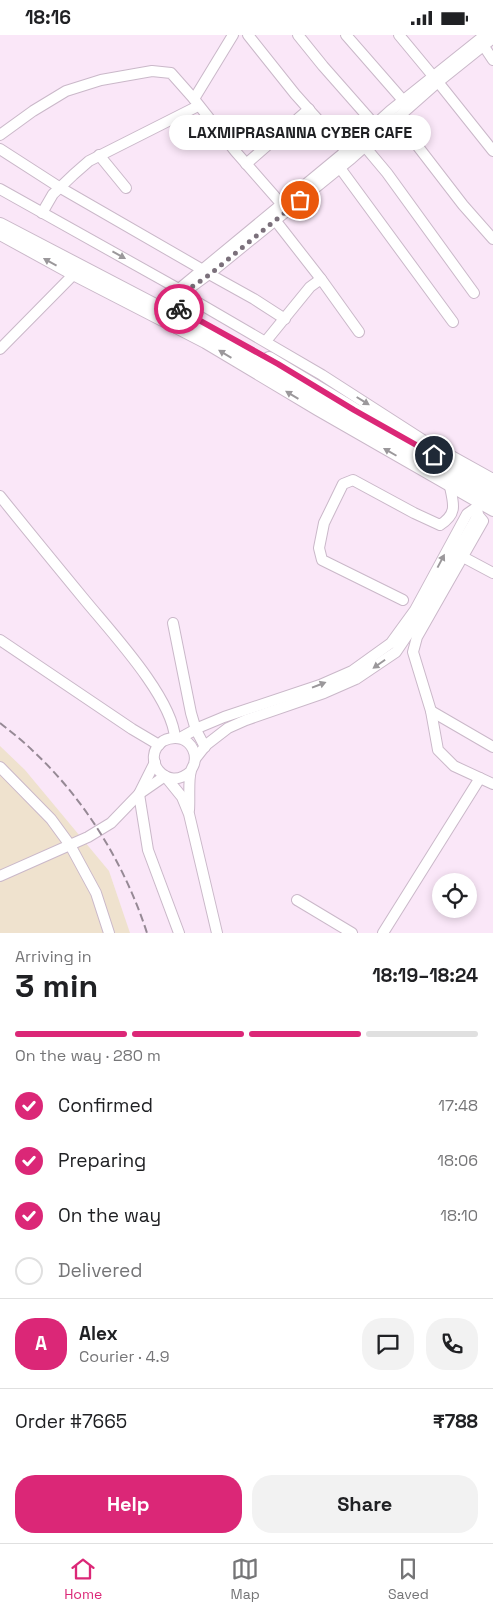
<!DOCTYPE html>
<meta charset="utf-8">
<style>
body{margin:0;font-family:"Space Grotesk",sans-serif;background:#f2f2f2;color:#202124;height:100vh;display:flex;flex-direction:column;font-size:19px;white-space:nowrap}
*{box-sizing:border-box;margin:0}
p{font-size:16px;color:#757577}
.icon{flex:none;width:28px;height:28px;fill:none;stroke:currentColor;stroke-width:2;stroke-linecap:round;stroke-linejoin:round}
.map{position:relative;height:898px;overflow:hidden}
.details{display:flex;flex-direction:column;background:#fff;flex:1}
.details>*{flex:none}
.buttons{position:absolute;left:432px;top:838px;display:grid;gap:10px}
.buttons a{display:grid;place-items:center;width:45px;height:45px;border-radius:50%;background:#fff;box-shadow:0 2px 8px #0003;font-size:25px}
.pin{position:absolute;display:grid;place-items:center;width:42px;height:42px;color:#fff;margin:-21px;border:2px solid #fff;border-radius:50%;box-shadow:0 1px 5px #0007}
.courier{position:absolute;display:grid;place-items:center;width:50px;height:50px;margin:-25px;border:4px solid #db2777;border-radius:50%;background:#fff;color:#222;box-shadow:0 1px 6px #0007}
.bubble{position:absolute;height:35px;border-radius:18px;background:#fff;box-shadow:0 2px 8px #0003;font-size:16px;font-weight:700;line-height:35px;text-align:center}
.headline em{font-style:normal;font-weight:700}
.headline div{display:flex;flex-direction:column-reverse}
.headline{display:flex;align-items:center;justify-content:space-between;height:85px;padding:0 15px}
h1{font-size:32px;font-weight:700;line-height:38px}
.bar{display:grid;grid-template-columns:repeat(4,1fr);gap:8px 5px;align-content:center;height:60px;padding:0 15px}
.bar i{height:6px;border-radius:4px;background:#e0e0e0}
.bar .active{background:#db2777}
.bar p{grid-column:span 4}
.line{display:flex;align-items:center;gap:12px;padding:0 15px;border-top:1px solid #e0e0e0}
.line div{flex:1}
.round{display:grid;place-items:center;flex:none;width:52px;height:52px;border-radius:20px;background:#f2f2f2}
ol{padding:0 15px;list-style:none}
li{display:flex;align-items:center;gap:15px;height:55px}
li p{margin-inline-start:auto}
li .icon{padding:5px;border-radius:50%;background:#db2777;color:#fff;stroke-width:4}
li:last-child{color:#757577}
li i{width:28px;height:28px;border:2px solid #e0e0e0;border-radius:50%}
.cta{display:flex;gap:10px;margin-top:auto;padding:10px 15px}
.cta a{flex:1;height:58px;border-radius:20px;background:#db2777;color:#fff;font-size:20px;font-weight:700;line-height:58px;text-align:center}
.cta a+a{background:#f2f2f2;color:#202124}
.status{display:flex;justify-content:space-between;align-items:center;height:35px;padding:0 25px;background:#fff;direction:ltr}
.status svg{height:14px;fill:currentColor}
.dock{display:flex;justify-content:space-around;align-items:center;height:70px;border-top:1px solid #e0e0e0;background:#fff;font-size:14px;color:#757577}
.dock a{display:grid;justify-items:center;gap:2px}
.dock .active{color:#db2777}
.map>svg:first-child{display:block}
</style>
<div class="status"><b>18:16</b><svg viewBox="0 0 49 12"><path d="M0 12V9h3v3zM5 12V6h3v6zM10 12V3h3v9zM15 12V0h3v12zM26 1h20v11H26zM47 4h2v5h-2z"/></svg></div>
<div class="map">
<svg width="493" height="898" viewBox="0 0 493 898">
<rect width="100%" height="100%" fill="#fae7f8"/>
<polygon fill="#efe2ce" points="0,711 25,735 109,836 130,898 0,898"/>
<g fill="none" stroke-linecap="round" stroke-linejoin="round">
<defs>
<g id="minor">
<polyline points="248,0 295,59 346,116"/>
<polyline points="298,0 323,31 375,90"/>
<polyline points="346,0 408,71"/>
<polyline points="399,0 433,41"/>
<polyline points="481,7 493,25"/>
<polyline points="438,47 493,116"/>
<polyline points="194,64 233,0"/>
<polyline points="396,83 463,170 493,204"/>
<polyline points="0,100 33,76 66,56 101,45 152,36 171,38 194,64 235,116 285,173"/>
<polyline points="361,107 387,138 474,258"/>
<polyline points="0,114 59,152 203,235"/>
<polyline points="99,120 126,153"/>
<polyline points="246,129 309,74"/>
<polyline points="340,133 453,287"/>
<polyline points="0,154 177,253"/>
<polyline points="42,178 53,159 73,140 89,126 198,71"/>
<polyline points="275,185 321,244"/>
<polyline points="0,200 73,240 205,308 317,375 493,476"/>
<polyline points="209,239 254,264 285,284"/>
<circle cx="178" cy="259" r="5.5"/>
<polyline points="179,254 346,116 390,76 485,0"/>
<polyline points="183,258 209,239 352,123 438,47 493,3"/>
<polyline points="183,259 322,340 423,405 493,444"/>
<polyline points="266,306 310,252 321,244 359,297"/>
<polyline points="0,314 73,240"/>
<path d="M 0,461 C 28,496 56,530 84,564 C 111,597 172,662 175,703"/>
<polyline points="478,480 483,486 417,602 413,617 431,676 438,715 454,731 493,749"/>
<polyline points="463,522 493,538"/>
<path d="M 403,565 L 322,525 L 319,513 L 324,488 L 343,449 L 353,445 L 414,478 L 440,490 C 457,479 454,470 450,452"/>
<polyline points="173,588 191,678 196,695 205,712"/>
<polyline points="0,605 132,694 159,710"/>
<polyline points="431,676 493,712"/>
<polyline points="180,703 200,692 224,682 320,650 352,636 391,608 415,575 467,479 477,472"/>
<polyline points="195,724 206,710 228,693 246,685 324,658 356,644 396,617 419,583 478,480 477,472 492,443"/>
<polyline points="155,727 139,759 148,815 179,898"/>
<polyline points="0,732 51,784 70,810 96,858 109,898"/>
<path d="M 189,775 C 190,766 188,744 191,736 C 191,734 193,732 194,729 C 197,719 192,708 182,704 C 176,702 169,703 163,706 C 139,723 167,759 191,736"/>
<polyline points="0,841 88,802 111,788 139,759 165,741 182,762 189,779 217,898"/>
<polyline points="297,865 352,898"/>
<polyline points="383,898 480,743"/>
</g>
<g id="highway">
<polyline points="0,190 205,297 319,366 493,466"/>
<polyline points="269,324 354,375 493,454"/>
</g>
</defs>
<use href="#minor" stroke="#cab8c9" stroke-width="12"/>
<use href="#highway" stroke="#cab8c9" stroke-width="16"/>
<use href="#minor" stroke="#fff" stroke-width="10"/>
<use href="#highway" stroke="#fff" stroke-width="14"/>
<path stroke="#968995" stroke-width="2" stroke-dasharray="8 4" stroke-linecap="butt" d="M 0,688 C 11,697 22,705 32,715 C 85,764 125,830 147,898"/>
</g>
<defs><path id="oneway-solid" d="M-6-.8H1V-3.2L6.5 0L1 3.2V.8H-6Z" transform="scale(1.25)"/></defs>
<g fill="#9b989b">
<use href="#oneway-solid" transform="translate(119 220) rotate(29)"/>
<use href="#oneway-solid" transform="translate(50 227) rotate(-151)"/>
<use href="#oneway-solid" transform="translate(225 319) rotate(-149)"/>
<use href="#oneway-solid" transform="translate(292 360) rotate(-149)"/>
<use href="#oneway-solid" transform="translate(363 366) rotate(32)"/>
<use href="#oneway-solid" transform="translate(390 417) rotate(-150)"/>
<use href="#oneway-solid" transform="translate(441 526) rotate(-62)"/>
<use href="#oneway-solid" transform="translate(379 629) rotate(145)"/>
<use href="#oneway-solid" transform="translate(319 650) rotate(-21)"/>
</g>
<g fill="none" stroke-linecap="round" stroke-linejoin="round">
<polyline stroke="#7b707b" stroke-width="5" stroke-dasharray="0 9" points="179,274 168,268 174,263 179,264 182,262 183,258 209,240 300,165"/>
<polyline stroke="#db2777" stroke-width="6" points="179,274 278,329 354,375 434,420"/>
</g>
</svg>
<div class="buttons">
<a><svg class="icon" aria-label="locate" viewBox="0 0 24 24"><circle cx="12" cy="12" r="6"/><path d="M12 2v4M12 18v4M2 12h4M18 12h4"/></svg></a>
</div>
<div class="pin" style="left:300px;top:165px;background:#ea580c"><svg class="icon" aria-label="bag" viewBox="0 0 24 24"><path d="M5 8h14l-1 12H6zM9 8a3 3 0 0 1 6 0"/></svg></div>
<div class="pin" style="left:434px;top:420px;background:#1f2937"><svg class="icon" aria-label="home" viewBox="0 0 24 24"><path d="M3 11l9-7 9 7M6 9v11h12V9"/></svg></div>
<div class="courier" style="left:179px;top:274px"><svg class="icon" aria-label="bike" viewBox="0 0 24 24"><circle cx="6" cy="16" r="4"/><circle cx="18" cy="16" r="4"/><path d="M6 16l4-8h5l3 8M10 8l3 8H6M13 5h3"/></svg></div>
<div class="bubble" style="left:169px;top:80px;width:262px">LAXMIPRASANNA CYBER CAFE</div>
</div>
<section class="details">
<div class="headline"><div><h1>3 min</h1><p>Arriving in</p></div><em>18:19–18:24</em></div>
<div class="bar"><i class="active"></i><i class="active"></i><i class="active"></i><i></i><p>On the way · 280 m</p></div>
<ol>
<li><svg class="icon" aria-label="check" viewBox="0 0 24 24"><path d="M5 12l5 5 9-10"/></svg>Confirmed<p>17:48</p></li>
<li><svg class="icon" aria-label="check" viewBox="0 0 24 24"><path d="M5 12l5 5 9-10"/></svg>Preparing<p>18:06</p></li>
<li><svg class="icon" aria-label="check" viewBox="0 0 24 24"><path d="M5 12l5 5 9-10"/></svg>On the way<p>18:10</p></li>
<li><i></i>Delivered</li>
</ol>
<div class="line" style="height:90px"><b class="round" style="background:#db2777;color:#fff">A</b><div><b>Alex</b><p>Courier · 4.9</p></div><a class="round"><svg class="icon" aria-label="chat" viewBox="0 0 24 24"><path d="M4 5h16v11H9l-5 4z"/></svg></a><a class="round"><svg class="icon" aria-label="phone" viewBox="0 0 24 24"><path d="M5 4h4l2 5-3 2q2 4 5 5l2-3 5 2v4C11 20 4 13 5 4z"/></svg></a></div>
<div class="line" style="height:65px"><div>Order #7665</div><b>₹788</b></div>
<div class="cta"><a>Help</a><a>Share</a></div>
</section>
<nav class="dock">
<a class="active"><svg class="icon" aria-label="home" viewBox="0 0 24 24"><path d="M3 11l9-7 9 7M6 9v11h12V9"/></svg>Home</a>
<a><svg class="icon" aria-label="map" viewBox="0 0 24 24"><path d="M3 6l6-2 6 2 6-2v14l-6 2-6-2-6 2zM9 4v14M15 6v14"/></svg>Map</a>
<a><svg class="icon" aria-label="saved" viewBox="0 0 24 24"><path d="M7 4h10v16l-5-4-5 4z"/></svg>Saved</a>
</nav>
